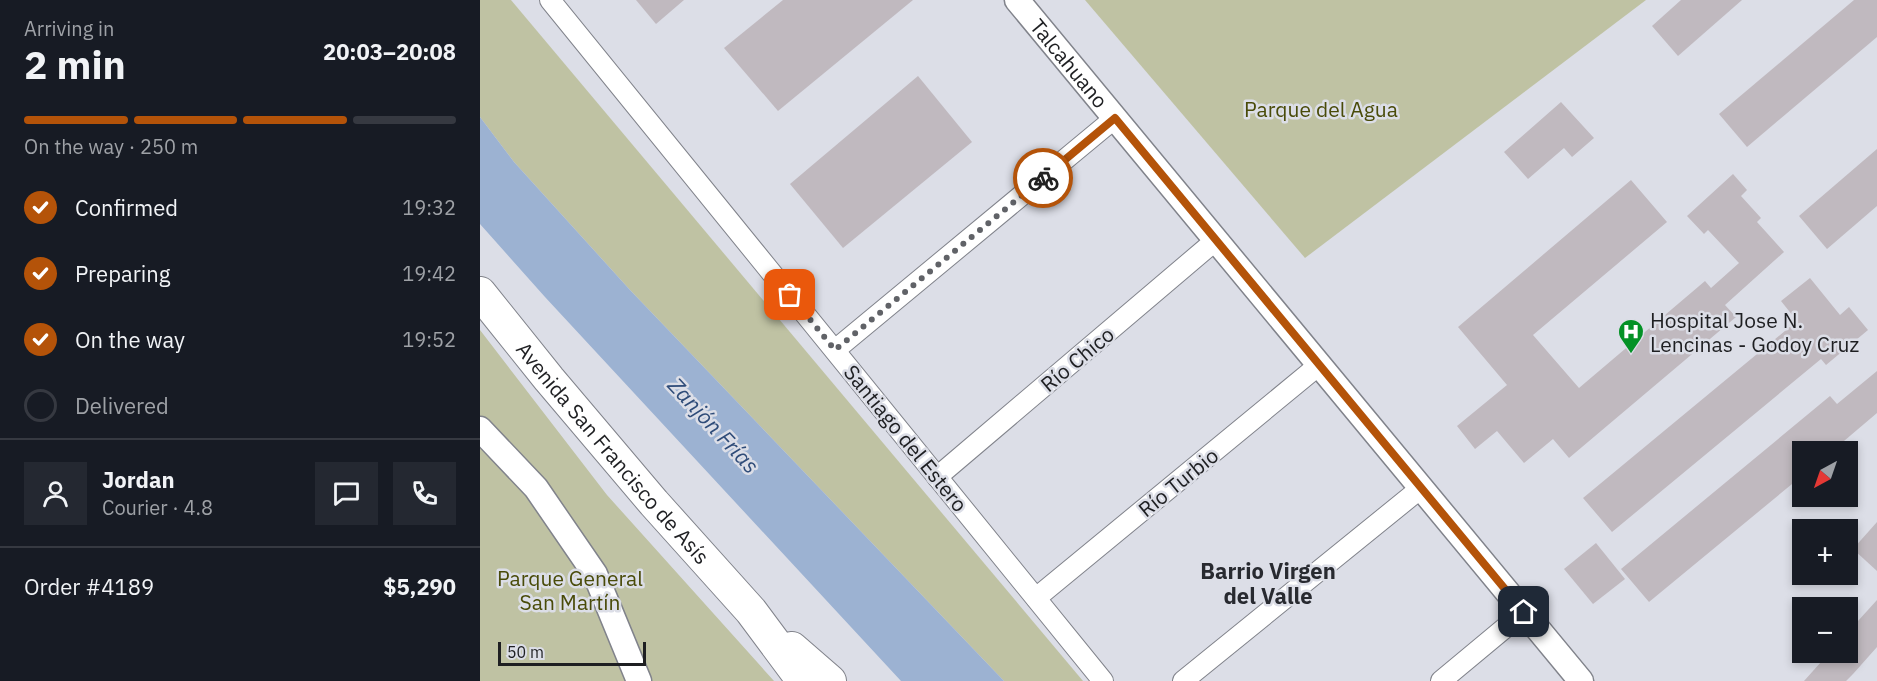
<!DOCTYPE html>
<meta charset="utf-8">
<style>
body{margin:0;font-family:"IBM Plex Sans",sans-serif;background:#242831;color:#f1f3f6;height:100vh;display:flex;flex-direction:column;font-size:22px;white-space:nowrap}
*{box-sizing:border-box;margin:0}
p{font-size:20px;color:#9ea1a6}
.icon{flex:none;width:33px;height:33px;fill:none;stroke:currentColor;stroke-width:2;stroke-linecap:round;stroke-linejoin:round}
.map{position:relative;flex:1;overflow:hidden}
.side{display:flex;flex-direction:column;background:#171b24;width:480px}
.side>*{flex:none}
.needle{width:39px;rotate:220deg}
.buttons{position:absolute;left:1312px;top:441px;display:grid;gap:12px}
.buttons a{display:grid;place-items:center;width:66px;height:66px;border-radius:0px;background:#171b24;box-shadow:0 3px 9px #0003;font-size:30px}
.scale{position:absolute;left:18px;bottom:15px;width:148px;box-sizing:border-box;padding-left:6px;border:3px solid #1e1f22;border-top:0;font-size:16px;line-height:21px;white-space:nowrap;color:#1e1f22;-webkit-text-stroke:4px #dcdee7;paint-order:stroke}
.pin{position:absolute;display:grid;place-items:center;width:51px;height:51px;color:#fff;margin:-26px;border-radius:12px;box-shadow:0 3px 9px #0006}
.courier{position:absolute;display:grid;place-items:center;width:60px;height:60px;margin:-30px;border:4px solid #b45309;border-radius:50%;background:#fff;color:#222;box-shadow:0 2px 8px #0007}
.head em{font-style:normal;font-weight:800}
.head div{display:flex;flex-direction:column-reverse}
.head{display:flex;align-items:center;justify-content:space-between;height:102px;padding:0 24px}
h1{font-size:39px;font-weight:800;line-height:45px}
.bar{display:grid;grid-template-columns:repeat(4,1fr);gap:9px 6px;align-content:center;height:72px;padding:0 24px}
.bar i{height:8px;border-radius:4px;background:#363941}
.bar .on{background:#b45309}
.bar p{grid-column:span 4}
.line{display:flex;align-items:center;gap:15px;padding:0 24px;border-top:2px solid #363941}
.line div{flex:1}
.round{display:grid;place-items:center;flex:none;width:63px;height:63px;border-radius:0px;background:#242831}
ol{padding:0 24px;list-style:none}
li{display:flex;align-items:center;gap:18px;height:66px}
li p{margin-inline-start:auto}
li .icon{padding:6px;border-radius:50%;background:#b45309;color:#fff;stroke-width:4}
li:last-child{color:#9ea1a6}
li i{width:33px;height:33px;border:3px solid #363941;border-radius:50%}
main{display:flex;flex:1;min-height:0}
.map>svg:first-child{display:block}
</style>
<main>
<section class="side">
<div class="head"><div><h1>2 min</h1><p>Arriving in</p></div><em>20:03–20:08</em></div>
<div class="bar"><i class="on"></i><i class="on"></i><i class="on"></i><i></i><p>On the way · 250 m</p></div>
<ol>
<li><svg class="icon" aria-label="check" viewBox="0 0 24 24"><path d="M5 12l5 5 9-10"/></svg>Confirmed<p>19:32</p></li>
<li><svg class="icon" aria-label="check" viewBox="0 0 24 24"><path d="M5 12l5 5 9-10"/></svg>Preparing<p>19:42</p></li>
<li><svg class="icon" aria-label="check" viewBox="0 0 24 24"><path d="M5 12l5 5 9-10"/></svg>On the way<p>19:52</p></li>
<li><i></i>Delivered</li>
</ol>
<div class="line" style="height:108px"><a class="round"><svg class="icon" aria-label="person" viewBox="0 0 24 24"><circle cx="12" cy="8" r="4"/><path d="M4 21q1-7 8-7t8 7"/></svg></a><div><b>Jordan</b><p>Courier · 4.8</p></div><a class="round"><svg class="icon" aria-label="chat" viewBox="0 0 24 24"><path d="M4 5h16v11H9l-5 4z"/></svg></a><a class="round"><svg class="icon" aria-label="phone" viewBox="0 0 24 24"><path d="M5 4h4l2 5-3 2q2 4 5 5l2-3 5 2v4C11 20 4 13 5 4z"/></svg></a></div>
<div class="line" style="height:78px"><div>Order #4189</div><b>$5,290</b></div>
</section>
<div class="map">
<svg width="1397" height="681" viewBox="0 0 1397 681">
<rect width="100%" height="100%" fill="#dcdee7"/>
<g fill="#bfc2a3">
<polygon points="0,0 31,0 603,681 524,681 150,290 34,162 0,117"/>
<polygon points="605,0 1166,0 825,258"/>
<polygon points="0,330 127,495 294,681 0,681"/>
</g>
<polygon fill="#9cb2d2" points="0,117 34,162 150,290 524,681 421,681 65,297 0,224"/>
<g fill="#c0b9bf">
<polygon points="156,0 204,0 176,24"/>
<polygon points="303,0 433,0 298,111 244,48"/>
<polygon points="1201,0 1262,0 1198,56 1172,26"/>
<polygon points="1374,0 1397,0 1397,37 1267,147 1239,114"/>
<polygon points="438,76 492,142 363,248 310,184"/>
<polygon points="1081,102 1114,138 1092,157 1084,148 1048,179 1024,152"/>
<polygon points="1397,149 1397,206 1347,249 1319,216"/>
<polygon points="1253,174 1267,190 1261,196 1281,218 1277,222 1304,252 1245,305 1256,317 1089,458 1073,439 1044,463 1017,431 995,449 977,426 1027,385 978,327 1151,180 1187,222 1053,335 1099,388 1225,281 1231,288 1259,263 1228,230 1224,234 1207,216"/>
<polygon points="1330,278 1360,315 1369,307 1388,330 1346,365 1341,359 1132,532 1103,498 1317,321 1301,301"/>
<polygon points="1397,371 1397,413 1351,452 1323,452 1323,475 1169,602 1141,569 1350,396 1357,404"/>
<polygon points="1397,522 1397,571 1373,549"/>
<polygon points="1116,543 1145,579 1113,604 1084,569"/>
<polygon points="1397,600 1397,647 1373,674 1366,681 1324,681 1350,652 1368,652 1368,632"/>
</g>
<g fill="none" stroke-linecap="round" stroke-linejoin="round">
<defs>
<g id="minor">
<polyline points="70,0 623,681"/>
<polyline points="355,350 635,118"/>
<polyline points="457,477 736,240"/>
<polyline points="556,598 839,365"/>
<polyline points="703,681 941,488"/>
<polyline points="961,681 1044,612"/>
</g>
<g id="tertiary">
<path id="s1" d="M 537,0 L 1101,681"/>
<polyline points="0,429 56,488 115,574 159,681"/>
</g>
<g id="primary">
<path id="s2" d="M 0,293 L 69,379 L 174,503 L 271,611 L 323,681"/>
<polyline points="312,648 350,681"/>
</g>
</defs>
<use href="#minor" stroke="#81838b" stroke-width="22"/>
<use href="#tertiary" stroke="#81838b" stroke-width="27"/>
<use href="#primary" stroke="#81838b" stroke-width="34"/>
<use href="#minor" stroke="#fff" stroke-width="20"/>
<use href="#tertiary" stroke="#fff" stroke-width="24"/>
<use href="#primary" stroke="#fff" stroke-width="32"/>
</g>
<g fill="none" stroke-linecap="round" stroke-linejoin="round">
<polyline stroke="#606267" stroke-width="6" stroke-dasharray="0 10.8" points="310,295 355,350 563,178"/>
<polyline stroke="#b45309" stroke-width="8" points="563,178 635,118 1044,612"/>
</g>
<defs>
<symbol id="hospital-pin" viewBox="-11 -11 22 30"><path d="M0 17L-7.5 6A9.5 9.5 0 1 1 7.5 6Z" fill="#049226" stroke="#dcdee7"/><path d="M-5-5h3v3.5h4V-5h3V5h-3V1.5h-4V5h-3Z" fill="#fff"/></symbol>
</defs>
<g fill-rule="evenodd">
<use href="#hospital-pin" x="1136" y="317" width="30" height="40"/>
</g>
<g text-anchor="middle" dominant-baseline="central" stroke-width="5" stroke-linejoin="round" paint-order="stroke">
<g font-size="21" fill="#1e1f22" stroke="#dcdee7">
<text stroke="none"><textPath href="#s1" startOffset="82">Talcahuano</textPath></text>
<text transform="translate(597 359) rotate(-40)">Río Chico</text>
<text transform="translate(426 438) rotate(51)">Santiago del Estero</text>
<text stroke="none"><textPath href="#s2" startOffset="208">Avenida San Francisco de Asís</textPath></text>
<text transform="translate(698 482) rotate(-39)">Río Turbio</text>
</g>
<g font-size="21" fill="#494b09" stroke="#dcdee7">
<text x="841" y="109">Parque del Agua</text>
<text x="90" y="578">Parque General<tspan x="90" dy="24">San Martín</tspan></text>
</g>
<g font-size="21" fill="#1e1f22" stroke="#dcdee7" text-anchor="start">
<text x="1170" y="320">Hospital Jose N.<tspan x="1170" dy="24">Lencinas - Godoy Cruz</tspan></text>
</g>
<g font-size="22" font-style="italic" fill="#2f4c79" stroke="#dcdee7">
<text transform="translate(234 425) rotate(47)">Zanjón Frías</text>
</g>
<g font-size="22" font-weight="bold" fill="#282a30" stroke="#dcdee7">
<text x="788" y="570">Barrio Virgen<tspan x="788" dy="25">del Valle</tspan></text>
</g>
</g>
</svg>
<div class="buttons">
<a><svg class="needle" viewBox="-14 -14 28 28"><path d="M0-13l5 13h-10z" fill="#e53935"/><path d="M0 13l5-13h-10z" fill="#9ea1a6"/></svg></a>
<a>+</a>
<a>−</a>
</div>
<div class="scale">50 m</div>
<div class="pin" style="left:310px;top:295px;background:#ea580c"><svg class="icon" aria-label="bag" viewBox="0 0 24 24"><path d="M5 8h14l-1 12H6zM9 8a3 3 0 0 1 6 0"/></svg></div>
<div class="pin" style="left:1044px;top:612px;background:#1f2937"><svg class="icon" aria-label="home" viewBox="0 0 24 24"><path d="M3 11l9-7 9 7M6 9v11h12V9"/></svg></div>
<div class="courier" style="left:563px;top:178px"><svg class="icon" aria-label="bike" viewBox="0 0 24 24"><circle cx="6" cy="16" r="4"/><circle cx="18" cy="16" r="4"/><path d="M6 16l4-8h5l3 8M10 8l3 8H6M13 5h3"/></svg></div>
</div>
</main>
